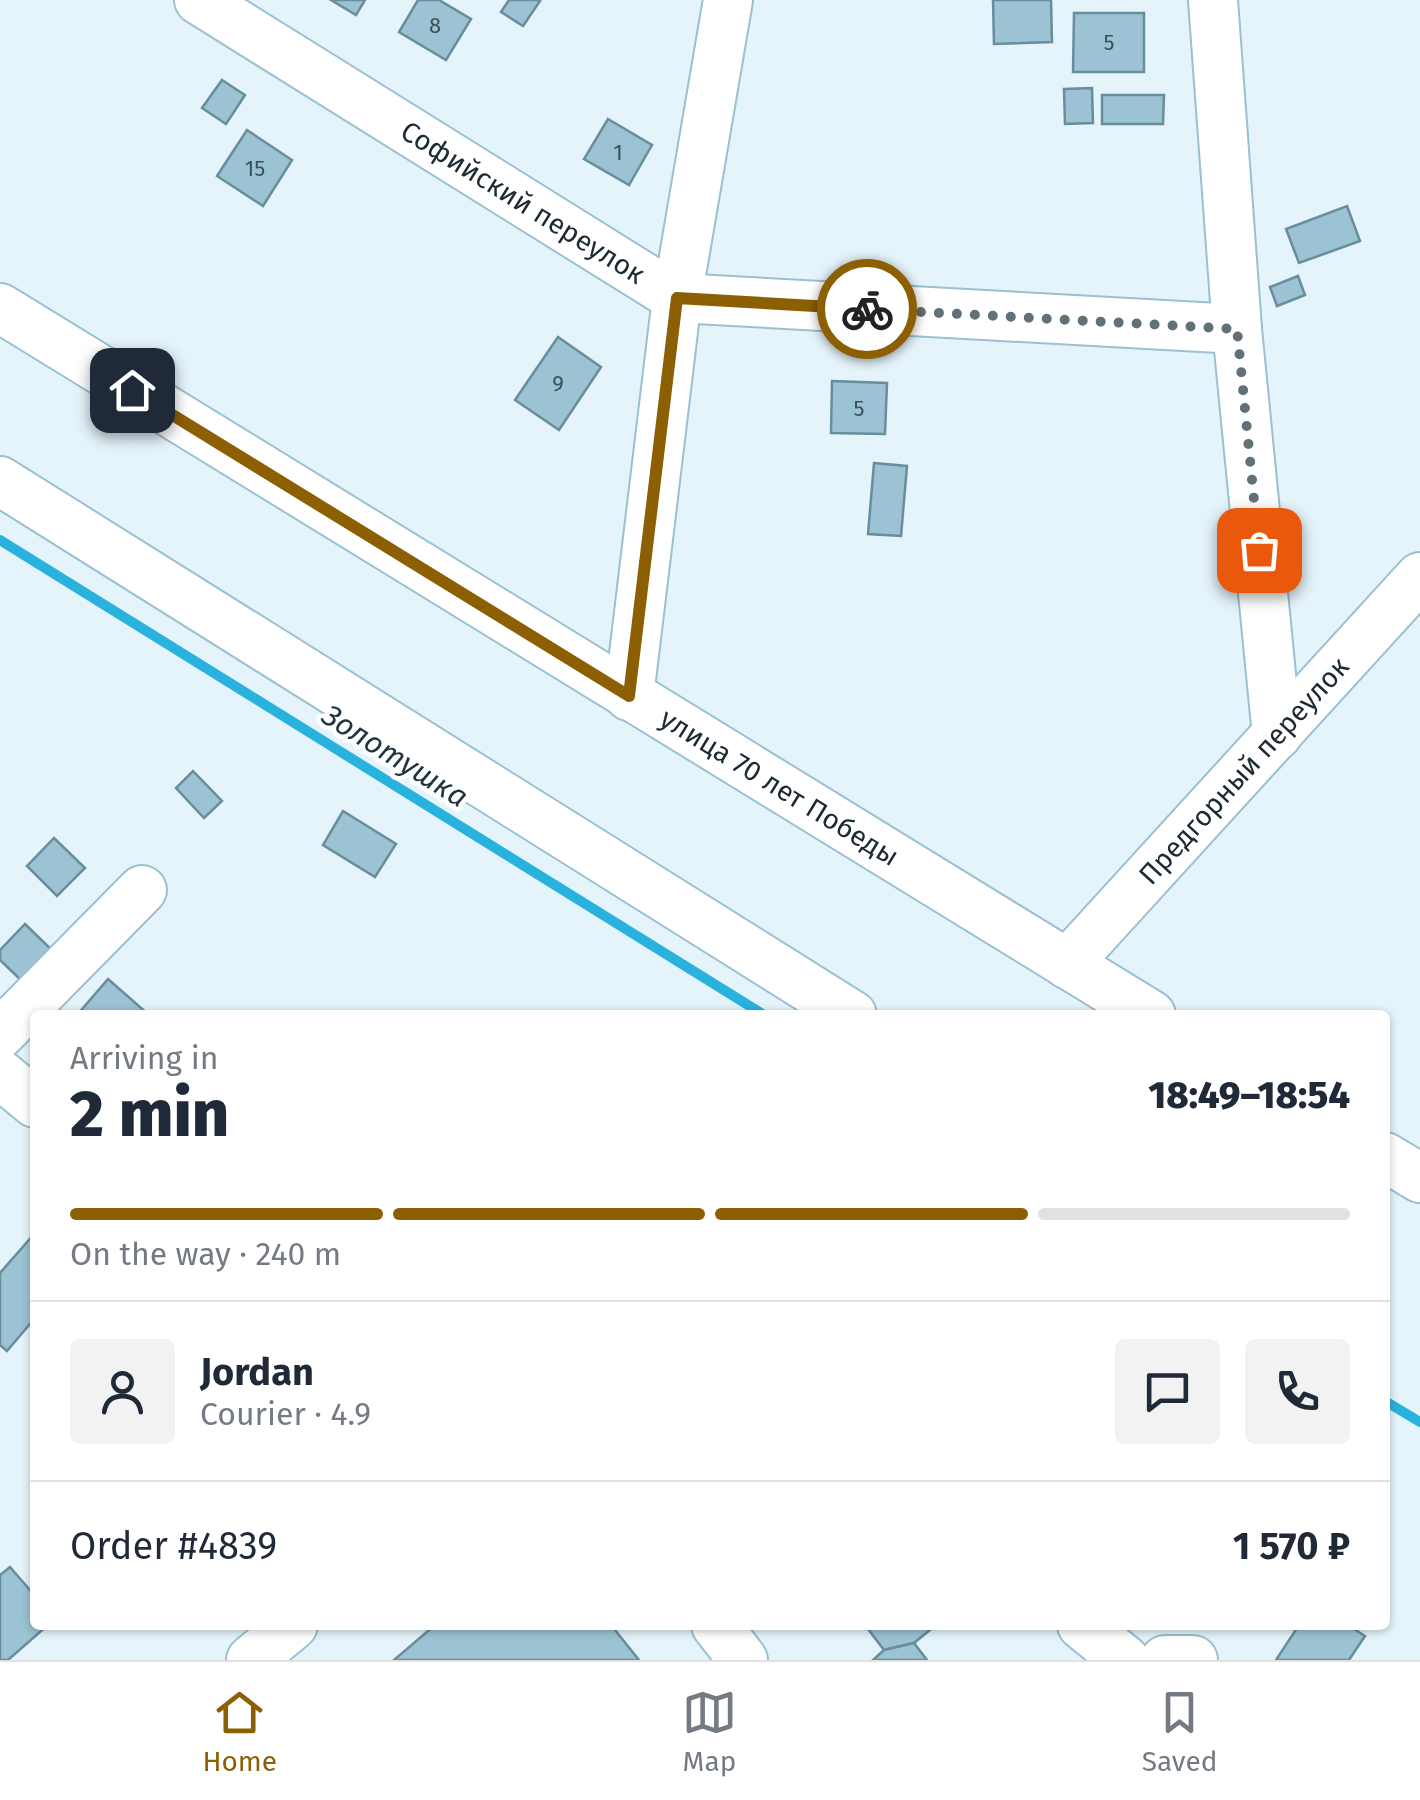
<!DOCTYPE html>
<meta charset="utf-8">
<style>
body{margin:0;font-family:"Fira Sans",sans-serif;background:#f2f2f3;color:#1f2937;height:100vh;display:flex;flex-direction:column;font-size:38px;white-space:nowrap}
*{box-sizing:border-box;margin:0}
p{font-size:32px;color:#747a83}
.icon{flex:none;width:55px;height:55px;fill:none;stroke:currentColor;stroke-width:2;stroke-linecap:round;stroke-linejoin:round}
.map{position:relative;flex:1;overflow:hidden}
.panel{position:absolute;left:30px;top:1010px;width:1360px;height:620px;display:flex;flex-direction:column;background:#fff;border-radius:10px;box-shadow:0 2px 8px #0004}
.panel>*{flex:none}
.pin{position:absolute;display:grid;place-items:center;width:85px;height:85px;color:#fff;margin:-42px;border-radius:20px;box-shadow:0 5px 15px #0006}
.courier{position:absolute;display:grid;place-items:center;width:100px;height:100px;margin:-50px;border:8px solid #8c5f03;border-radius:50%;background:#fff;color:#222;box-shadow:0 2px 12px #0007}
.headline em{font-style:normal;font-weight:800}
.headline div{display:flex;flex-direction:column-reverse}
.headline{display:flex;align-items:center;justify-content:space-between;height:170px;padding:0 40px}
h1{font-size:65px;font-weight:800;line-height:75px}
.bar{display:grid;grid-template-columns:repeat(4,1fr);gap:15px 10px;align-content:center;height:120px;padding:0 40px}
.bar i{height:12px;border-radius:8px;background:#e0e1e3}
.bar .active{background:#8c5f03}
.bar p{grid-column:span 4}
.line{display:flex;align-items:center;gap:25px;padding:0 40px;border-top:2px solid #e0e1e3}
.line div{flex:1}
.round{display:grid;place-items:center;flex:none;width:105px;height:105px;border-radius:10px;background:#f2f2f3}
.tab-bar{display:flex;justify-content:space-around;align-items:center;height:140px;border-top:2px solid #e0e1e3;background:#fff;font-size:28px;color:#747a83}
.tab-bar a{display:grid;justify-items:center;gap:5px}
.tab-bar .active{color:#8c5f03}
.map>svg:first-child{display:block}
</style>
<div class="map">
<svg width="1420" height="1660" viewBox="0 0 1420 1660">
<rect width="100%" height="100%" fill="#e5f4fb"/>
<g fill="none" stroke-linecap="round" stroke-linejoin="round">
<g stroke="#29b2de" stroke-width="10">
<polyline points="0,540 764,1015"/>
<polyline points="1385,1401 1420,1422"/>
</g>
</g>
<g fill="#9cc3d3" stroke="#688d9c" stroke-width="2.5">
<polygon points="331,0 365,0 356,15"/>
<polygon points="418,0 439,0 471,19 446,60 399,32"/>
<polygon points="509,0 538,0 540,1 523,26 501,12"/>
<polygon points="993,0 1051,0 1052,42 994,44"/>
<polygon points="1074,13 1144,13 1144,72 1073,72"/>
<polygon points="222,80 245,95 226,124 202,108"/>
<polygon points="1092,88 1093,123 1065,124 1064,89"/>
<polygon points="1102,95 1164,95 1163,124 1102,124"/>
<polygon points="608,119 652,145 629,185 584,159"/>
<polygon points="247,130 292,160 263,206 217,176"/>
<polygon points="1347,206 1360,241 1299,263 1286,229"/>
<polygon points="1298,276 1305,295 1277,306 1270,287"/>
<polygon points="558,337 601,367 559,430 515,400"/>
<polygon points="832,381 887,383 885,434 831,433"/>
<polygon points="874,463 907,466 901,536 868,534"/>
<polygon points="193,771 222,801 204,818 176,788"/>
<polygon points="343,811 396,844 375,877 323,845"/>
<polygon points="54,838 85,868 57,896 27,866"/>
<polygon points="25,924 57,955 27,986 0,960 0,950"/>
<polygon points="108,979 148,1014 147,1015 77,1015"/>
<polygon points="35,1233 35,1318 7,1351 0,1345 0,1273"/>
<polygon points="10,1567 35,1596 35,1625 48,1625 8,1660 0,1660 0,1575"/>
<polygon points="435,1625 611,1625 639,1660 394,1660"/>
<polygon points="865,1625 936,1625 914,1643 884,1650"/>
<polygon points="1299,1625 1348,1625 1365,1636 1349,1660 1276,1660"/>
<polygon points="914,1643 927,1660 873,1660 884,1650"/>
</g>
<g fill="none" stroke-linecap="round" stroke-linejoin="round">
<defs>
<g id="minor">
<path id="s1" d="M 199,0 L 677,298 L 1237,329"/>
<polyline points="1213,0 1237,329 1277,735"/>
<path id="s2" d="M 0,308 L 1151,1015"/>
<polyline points="0,481 852,1015"/>
<polyline points="629,696 677,298 728,0"/>
<path id="s3" d="M 1067,964 L 1420,577"/>
<polyline points="0,1034 142,890"/>
<polyline points="0,1074 35,1103"/>
<polyline points="1385,1157 1420,1178"/>
<polyline points="716,1625 743,1660"/>
<polyline points="1082,1625 1125,1660"/>
<polyline points="251,1660 293,1625"/>
<polyline points="1165,1660 1193,1660"/>
</g>
</defs>
<use href="#minor" stroke="#9ac0d1" stroke-width="52"/>
<use href="#minor" stroke="#fff" stroke-width="48"/>
</g>
<g fill="none" stroke-linecap="round" stroke-linejoin="round">
<polyline stroke="#627178" stroke-width="10" stroke-dasharray="0 18" points="867,309 1237,329 1259,550"/>
<polyline stroke="#8c5f03" stroke-width="12" points="132,390 629,696 677,298 867,309"/>
</g>
<g text-anchor="middle" dominant-baseline="central" stroke-width="9" stroke-linejoin="round" paint-order="stroke">
<g font-size="22" fill="#3b515a">
<text x="435" y="25">8</text>
<text x="1109" y="42">5</text>
<text x="618" y="152">1</text>
<text x="255" y="168">15</text>
<text x="558" y="383">9</text>
<text x="859" y="408">5</text>
</g>
<g font-size="28" fill="#1b2b31" stroke="#fff">
<text stroke="none"><textPath href="#s1" startOffset="382">Софийский переулок</textPath></text>
<text stroke="none"><textPath href="#s3" startOffset="262">Предгорный переулок</textPath></text>
<text stroke="none"><textPath href="#s2" startOffset="915">улица 70 лет Победы</textPath></text>
</g>
<g font-size="30" font-style="italic" fill="#1f353d" stroke="#fff">
<text transform="translate(395 756) rotate(32)">Золотушка</text>
</g>
</g>
</svg>
<div class="pin" style="left:1259px;top:550px;background:#ea580c"><svg class="icon" aria-label="bag" viewBox="0 0 24 24"><path d="M5 8h14l-1 12H6zM9 8a3 3 0 0 1 6 0"/></svg></div>
<div class="pin" style="left:132px;top:390px;background:#1f2937"><svg class="icon" aria-label="home" viewBox="0 0 24 24"><path d="M3 11l9-7 9 7M6 9v11h12V9"/></svg></div>
<div class="courier" style="left:867px;top:309px"><svg class="icon" aria-label="bike" viewBox="0 0 24 24"><circle cx="6" cy="16" r="4"/><circle cx="18" cy="16" r="4"/><path d="M6 16l4-8h5l3 8M10 8l3 8H6M13 5h3"/></svg></div>
<section class="panel">
<div class="headline"><div><h1>2 min</h1><p>Arriving in</p></div><em>18:49–18:54</em></div>
<div class="bar"><i class="active"></i><i class="active"></i><i class="active"></i><i></i><p>On the way · 240 m</p></div>
<div class="line" style="height:180px"><a class="round"><svg class="icon" aria-label="person" viewBox="0 0 24 24"><circle cx="12" cy="8" r="4"/><path d="M4 21q1-7 8-7t8 7"/></svg></a><div><b>Jordan</b><p>Courier · 4.9</p></div><a class="round"><svg class="icon" aria-label="chat" viewBox="0 0 24 24"><path d="M4 5h16v11H9l-5 4z"/></svg></a><a class="round"><svg class="icon" aria-label="phone" viewBox="0 0 24 24"><path d="M5 4h4l2 5-3 2q2 4 5 5l2-3 5 2v4C11 20 4 13 5 4z"/></svg></a></div>
<div class="line" style="height:130px"><div>Order #4839</div><b>1 570 ₽</b></div>
</section>
</div>
<nav class="tab-bar">
<a class="active"><svg class="icon" aria-label="home" viewBox="0 0 24 24"><path d="M3 11l9-7 9 7M6 9v11h12V9"/></svg>Home</a>
<a><svg class="icon" aria-label="map" viewBox="0 0 24 24"><path d="M3 6l6-2 6 2 6-2v14l-6 2-6-2-6 2zM9 4v14M15 6v14"/></svg>Map</a>
<a><svg class="icon" aria-label="saved" viewBox="0 0 24 24"><path d="M7 4h10v16l-5-4-5 4z"/></svg>Saved</a>
</nav>
